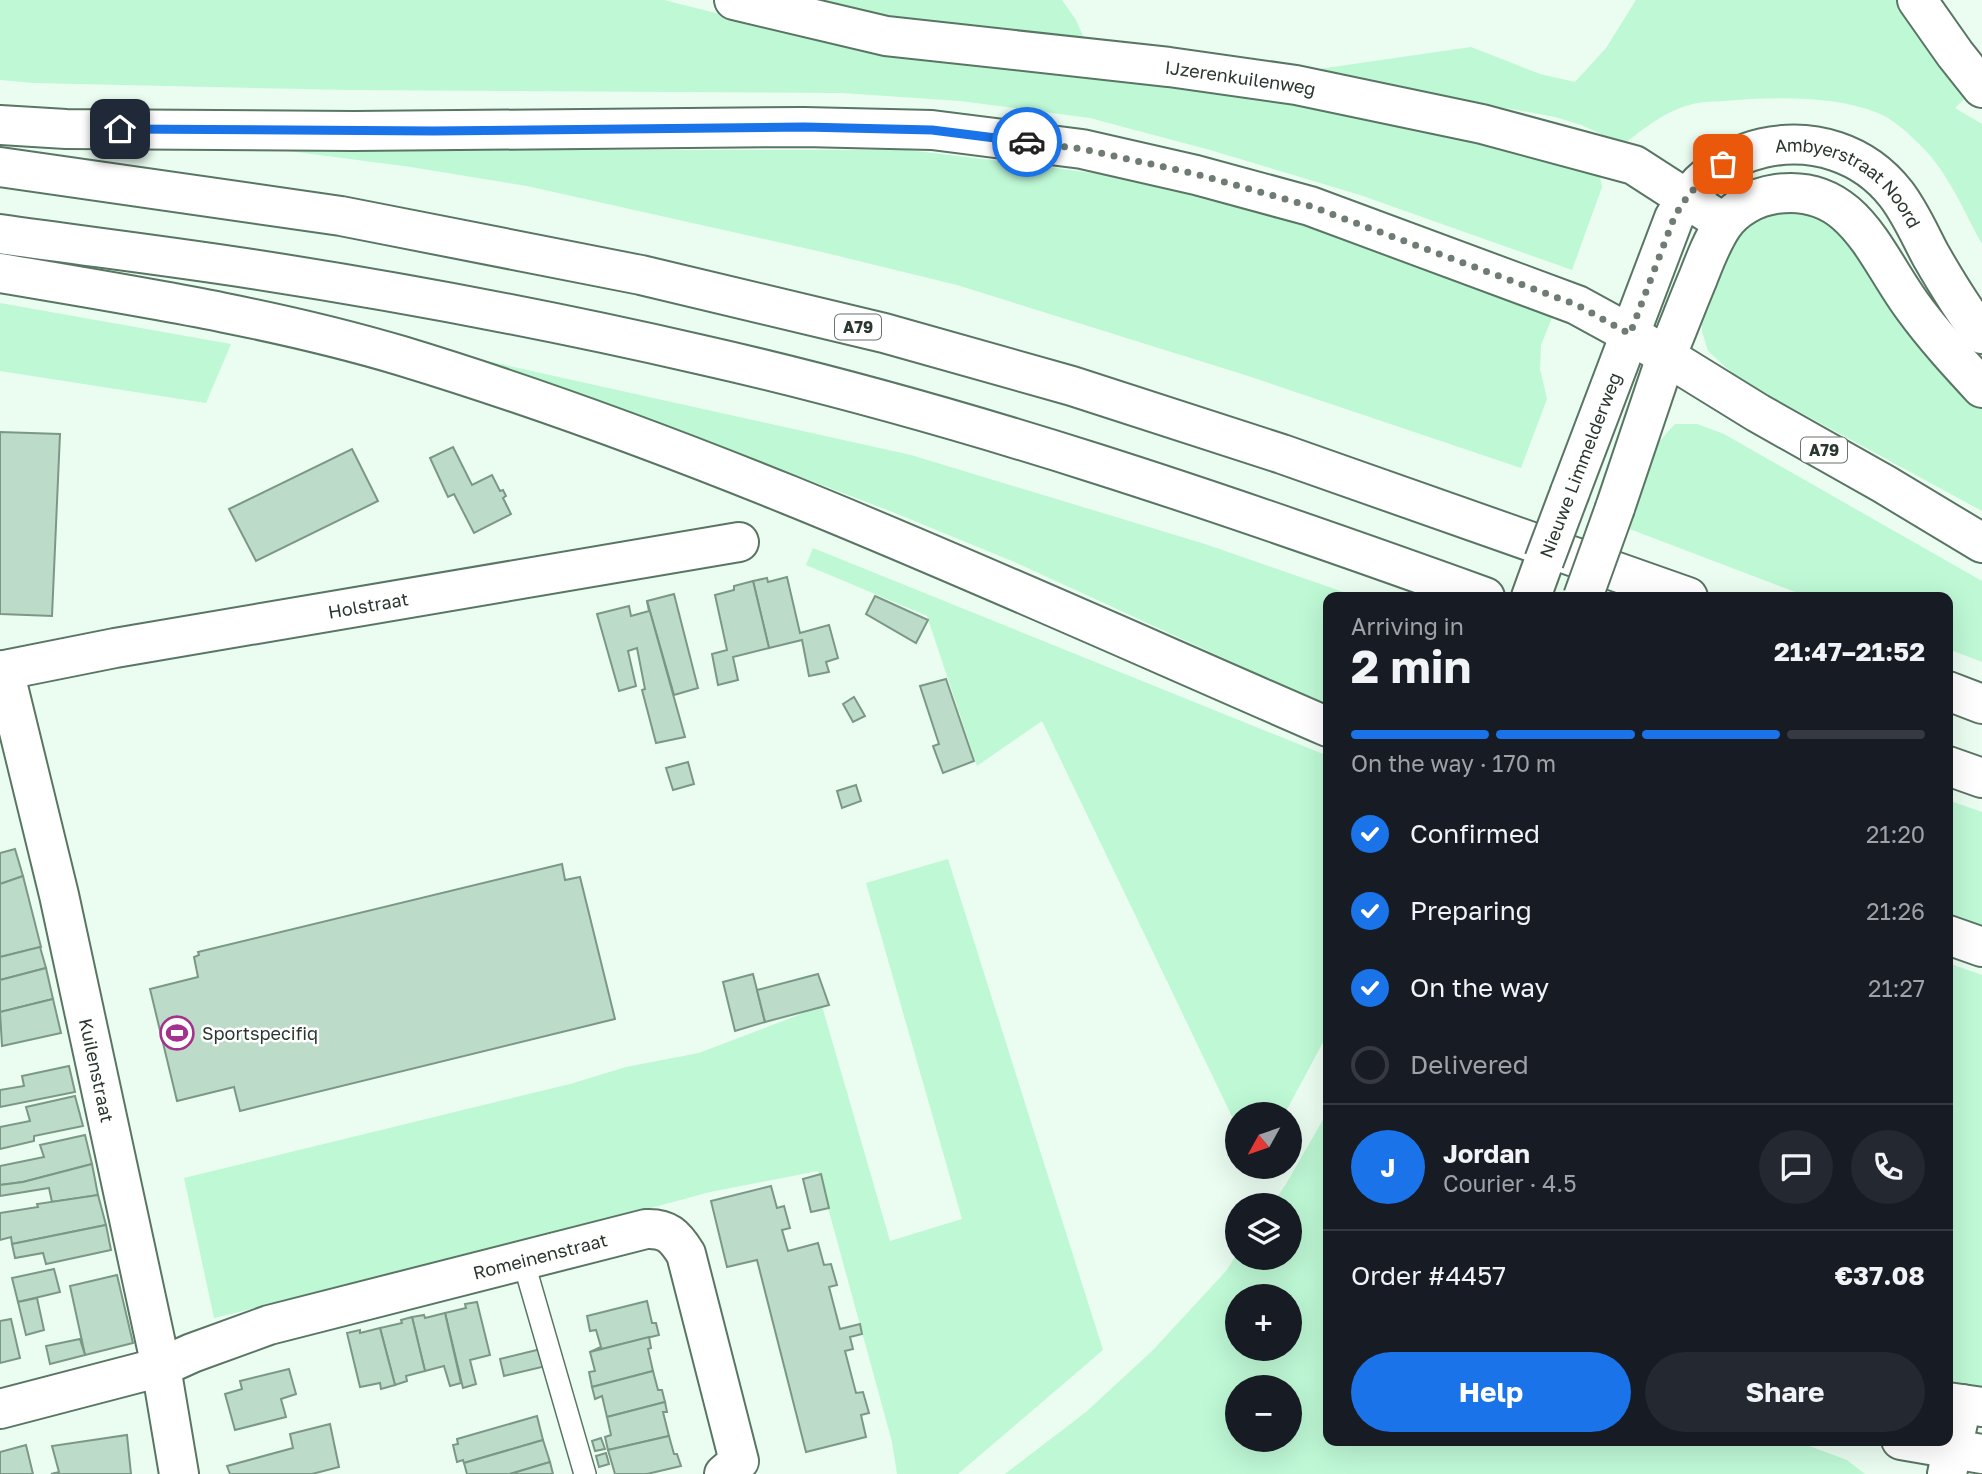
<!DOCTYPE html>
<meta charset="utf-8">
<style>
body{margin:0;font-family:"Golos Text",sans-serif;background:#242831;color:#f1f3f6;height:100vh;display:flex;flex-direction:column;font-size:26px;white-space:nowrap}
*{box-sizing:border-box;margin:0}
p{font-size:23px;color:#9ea1a6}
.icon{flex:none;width:38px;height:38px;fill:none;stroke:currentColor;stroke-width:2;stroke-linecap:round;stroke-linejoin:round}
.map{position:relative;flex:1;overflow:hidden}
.side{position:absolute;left:1323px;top:592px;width:630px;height:854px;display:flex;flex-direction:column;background:#171b24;border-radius:14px;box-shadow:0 7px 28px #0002}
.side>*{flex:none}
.needle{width:46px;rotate:230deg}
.controls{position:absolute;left:1225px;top:1102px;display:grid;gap:14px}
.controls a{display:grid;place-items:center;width:77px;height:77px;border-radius:50%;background:#171b24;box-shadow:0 7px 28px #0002;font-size:35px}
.pin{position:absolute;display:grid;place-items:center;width:60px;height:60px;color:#fff;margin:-30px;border-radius:14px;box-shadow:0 4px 10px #0006}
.courier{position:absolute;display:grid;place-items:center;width:70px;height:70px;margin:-35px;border:5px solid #1a73e8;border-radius:50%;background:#fff;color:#222;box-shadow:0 2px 9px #0007}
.overview em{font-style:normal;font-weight:700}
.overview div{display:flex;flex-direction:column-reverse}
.overview{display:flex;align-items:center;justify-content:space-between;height:119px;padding:0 28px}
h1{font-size:46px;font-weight:700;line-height:52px}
.bar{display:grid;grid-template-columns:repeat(4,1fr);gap:10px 7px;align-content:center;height:84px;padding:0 28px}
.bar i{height:9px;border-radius:5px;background:#363941}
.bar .selected{background:#1a73e8}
.bar p{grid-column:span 4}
.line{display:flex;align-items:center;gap:18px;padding:0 28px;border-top:2px solid #363941}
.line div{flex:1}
.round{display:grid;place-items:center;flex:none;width:74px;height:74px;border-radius:37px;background:#242831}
ol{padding:0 28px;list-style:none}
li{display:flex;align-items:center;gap:21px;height:77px}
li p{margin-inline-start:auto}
li .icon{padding:7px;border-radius:50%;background:#1a73e8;color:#fff;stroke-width:4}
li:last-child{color:#9ea1a6}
li i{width:38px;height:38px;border:4px solid #363941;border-radius:50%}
.button{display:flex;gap:14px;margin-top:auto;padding:14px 28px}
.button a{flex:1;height:80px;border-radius:42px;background:#1a73e8;color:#fff;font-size:28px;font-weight:700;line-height:80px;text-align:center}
.button a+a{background:#242831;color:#f1f3f6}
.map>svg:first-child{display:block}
</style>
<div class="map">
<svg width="1982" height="1474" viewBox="0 0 1982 1474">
<rect width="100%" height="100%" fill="#ebfdf1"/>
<g fill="#bef8d5" fill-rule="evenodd">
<polygon points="0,0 664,0 827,41 1281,102 1460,132 1589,171 1600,177 1602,187 1572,270 1360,195 1210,150 1090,118 960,101 842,93 349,90 34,83 0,80"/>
<polygon points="790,0 1062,0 1076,20 1087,45 835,13"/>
<path d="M 1636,0 L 1897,0 L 1967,96 L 1955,108 L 1982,124 L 1982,244 C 1962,208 1947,169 1916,141 C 1906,131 1891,118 1878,113 C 1834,95 1770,97 1724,101 C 1714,102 1703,101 1693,104 C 1667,110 1644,128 1624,144 L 1581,125 L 1555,117 L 1305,71 L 1471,47 L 1540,74 L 1575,82 L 1606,48 Z"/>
<polygon points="250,146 506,150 908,150 1025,164 1123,177 1275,216 1556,308 1541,345 1540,369 1547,399 1521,468 1245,375 957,285 822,252 527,186 411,167"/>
<polygon points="1794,207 1841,228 1982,400 1982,511 1739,379 1708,351 1702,331 1701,310 1733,238 1769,212"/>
<polygon points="0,303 231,344 206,403 0,371"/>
<polygon points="433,349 911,455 1205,544 1358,597 1328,597 1328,706 1012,561 895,513 731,450"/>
<polygon points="1675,424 1697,424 1724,434 1982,581 1982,662 1948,649 1948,597 1808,597 1627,528 1657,444"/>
<polygon points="813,548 1328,756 1328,1033 1284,1115 1237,1115 1237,1127 1042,721 977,766 927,616 806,565"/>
<polygon points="1948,800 1982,812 1982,926 1948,914"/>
<polygon points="948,859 1103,1350 958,1474 897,1474 892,1442 818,1171 710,1192 551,1235 214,1318 184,1178 570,1084 626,1067 699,1053 822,1006 890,1241 962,1219 866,883"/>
<polygon points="1948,963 1982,975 1982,1387 1948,1380"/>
<path d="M 1328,1111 L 1328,1440 L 1793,1440 L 1847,1460 L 1865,1474 L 1005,1474 L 1086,1412 L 1153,1350 L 1226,1271 L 1237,1254 L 1237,1258 L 1290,1258 L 1290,1206 L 1271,1206 L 1286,1184 ZM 1237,1297 L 1290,1297 L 1290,1349 L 1237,1349 ZM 1237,1388 L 1290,1388 L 1290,1440 L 1237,1440 Z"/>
</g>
<g fill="#bcdbc8" stroke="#7b9886" stroke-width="2">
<polygon points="0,432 60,434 52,616 0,614"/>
<polygon points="453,447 472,485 492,475 500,491 503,490 506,496 503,498 511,514 474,533 454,494 448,497 430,458"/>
<polygon points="352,449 378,501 256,561 229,509"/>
<polygon points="787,577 800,633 829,625 838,658 826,662 829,672 809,676 802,640 769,648 753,581 767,578 768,582"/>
<polygon points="753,581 769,648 733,657 738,680 718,685 712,654 727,650 715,595 734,590 734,586"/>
<polygon points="674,594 698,688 674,695 647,601"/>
<polygon points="875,596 928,620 916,643 866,614"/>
<polygon points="647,601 685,737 656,743 642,690 645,689 637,648 628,651 636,686 619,691 597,614 629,606 631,616 649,611"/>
<polygon points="946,679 974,761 943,773 933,746 939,744 920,686"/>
<polygon points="854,697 865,716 853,722 843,704"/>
<polygon points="688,762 694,784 673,790 666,768"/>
<polygon points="856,785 861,801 842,808 837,791"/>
<polygon points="15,849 23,876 0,884 0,853"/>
<polygon points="562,864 565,880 580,877 615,1019 240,1111 234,1087 177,1101 150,989 198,977 194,957 199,955 198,952"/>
<polygon points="23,876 41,947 0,957 0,884"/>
<polygon points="40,947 46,968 0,980 0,957"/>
<polygon points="46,968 53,999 0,1012 0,980"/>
<polygon points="753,974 765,1022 735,1031 723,982"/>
<polygon points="818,974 829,1005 765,1022 757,990"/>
<polygon points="53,999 61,1033 2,1046 0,1012"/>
<polygon points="69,1066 75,1092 0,1107 0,1090 24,1086 22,1076"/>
<polygon points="75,1096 83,1126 34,1136 34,1141 0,1149 0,1127 30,1121 26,1107"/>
<polygon points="85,1135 92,1164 23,1182 0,1185 0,1166 44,1157 40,1145"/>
<polygon points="92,1164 98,1195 52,1202 49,1188 0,1196 0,1185 23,1182"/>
<polygon points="821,1174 829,1208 811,1212 803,1179"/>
<polygon points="771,1186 777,1208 784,1206 790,1228 782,1230 788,1251 818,1243 824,1265 831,1264 837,1285 829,1287 840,1329 860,1324 862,1334 850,1337 853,1349 845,1351 856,1393 863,1392 869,1413 861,1415 866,1437 806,1452 757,1260 727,1267 711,1201"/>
<polygon points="98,1195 106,1225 12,1244 11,1237 0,1240 0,1213 38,1207 37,1204"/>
<polygon points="106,1225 111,1250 46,1264 43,1253 15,1258 12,1244"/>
<polygon points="54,1269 60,1292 18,1302 12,1278"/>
<polygon points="117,1275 133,1343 85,1355 70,1286"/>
<polygon points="37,1298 44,1330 26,1335 18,1302"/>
<polygon points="647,1301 652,1323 656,1323 659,1335 590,1352 601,1347 596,1330 590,1331 587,1316"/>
<polygon points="477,1302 490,1355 470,1360 476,1384 463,1388 445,1313 466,1308 465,1304"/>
<polygon points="445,1313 461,1383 450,1386 444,1366 425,1371 412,1317 424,1315 425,1318"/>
<polygon points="412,1317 425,1371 406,1376 407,1381 395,1385 380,1328 402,1323 401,1320"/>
<polygon points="11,1319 20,1358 0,1363 0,1321"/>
<polygon points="380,1328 395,1385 381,1389 380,1383 360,1387 347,1333 360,1330 360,1333"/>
<polygon points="649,1337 651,1348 648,1349 653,1371 592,1387 589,1372 595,1371 590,1352"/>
<polygon points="80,1339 85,1355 50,1364 46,1346"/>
<polygon points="541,1349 546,1366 504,1376 500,1359"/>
<polygon points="289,1369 296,1394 281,1399 286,1417 235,1430 225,1394 242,1389 240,1381"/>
<polygon points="653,1371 658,1390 662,1390 665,1402 607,1417 602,1396 595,1399 592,1387"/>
<polygon points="665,1402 667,1412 663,1412 669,1436 608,1450 605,1437 611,1435 607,1417"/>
<polygon points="537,1416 543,1440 464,1463 463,1460 457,1462 453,1445 458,1444 457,1439"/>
<polygon points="330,1424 339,1467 312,1474 230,1474 227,1466 293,1448 290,1434"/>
<polygon points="127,1435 131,1474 51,1474 59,1472 52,1446"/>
<polygon points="669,1436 674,1454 677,1454 681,1466 647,1474 615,1474 608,1450"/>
<polygon points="601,1438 605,1449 595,1451 592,1441"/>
<polygon points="543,1440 550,1462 510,1474 467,1474 464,1463"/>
<polygon points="26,1445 33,1474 0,1474 0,1452"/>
<polygon points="606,1453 609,1464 599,1467 596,1456"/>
<polygon points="550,1462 553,1474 510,1474"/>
</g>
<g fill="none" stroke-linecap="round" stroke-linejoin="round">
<defs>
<polyline id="lane" points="523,1260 585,1474"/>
<g id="street">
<path id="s1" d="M 734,0 L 886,36 L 1169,67 L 1296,85 L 1482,124 L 1634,165 L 1724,223"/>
<polyline points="1917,0 1955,54 1982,88"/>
<path id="s2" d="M 4,670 L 59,895 L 161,1367 L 179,1474"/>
<path id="s3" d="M 0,671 L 115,648 L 739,542"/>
<path id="s4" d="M 0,1409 L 161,1367 L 192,1353 L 269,1325 L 646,1229 C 667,1228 675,1236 686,1254 L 739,1461 L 724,1474"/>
</g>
<g id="secondary">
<path id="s5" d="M 1630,334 L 1674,218 C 1693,183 1724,157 1763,148 C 1813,137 1864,153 1896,194 C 1910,212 1919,233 1930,254 C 1946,282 1962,309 1982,334"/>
<path d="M 1666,357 C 1677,331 1687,304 1698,278 C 1705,260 1712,241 1723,225 C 1735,208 1755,197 1776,194 C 1854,183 1875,256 1913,307 C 1934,336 1958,362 1982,388"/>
<polyline points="1947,1474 1962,1404"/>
</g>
<g id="primary">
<polyline points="1570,492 1630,334"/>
<polyline points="1615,508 1666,357"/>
<polyline points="1531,597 1544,561"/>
<polyline points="1948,1402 1982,1407"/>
<polyline points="1901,1440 1982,1454"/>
</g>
<g id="highway">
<polyline points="0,125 66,129 354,131 804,127 932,130 1082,149 1196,175 1310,206 1577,305 1630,334 1758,413 1884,484 1982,543"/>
<polyline points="0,167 341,216 641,275 884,333 1072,386 1282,454 1688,597"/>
<path d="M 0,234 C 84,246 168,256 252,269 C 401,292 550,320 698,354 C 965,414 1227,504 1485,597"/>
<path d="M 0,273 C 135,296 271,317 402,356 C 721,453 1023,595 1328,727"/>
<polyline points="1948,691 1982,704"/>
<polyline points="1948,766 1982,778"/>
<polyline points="1948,935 1982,947"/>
</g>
</defs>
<use href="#lane" stroke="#597564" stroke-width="24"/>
<use href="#street" stroke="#597564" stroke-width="42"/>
<use href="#secondary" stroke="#597564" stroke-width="42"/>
<use href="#primary" stroke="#597564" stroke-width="42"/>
<use href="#highway" stroke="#597564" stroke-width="42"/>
<use href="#lane" stroke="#fff" stroke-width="21"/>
<use href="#street" stroke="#fff" stroke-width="38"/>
<use href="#secondary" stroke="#fff" stroke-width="38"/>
<use href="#primary" stroke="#fff" stroke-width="38"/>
<use href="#highway" stroke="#fff" stroke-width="38"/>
<defs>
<g id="primary-bridge">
<polyline points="1544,561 1570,492"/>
<polyline points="1583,597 1615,508"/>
</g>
</defs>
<use href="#primary-bridge" stroke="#597564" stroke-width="42" stroke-linecap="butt"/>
<use href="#primary-bridge" stroke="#fff" stroke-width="38"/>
</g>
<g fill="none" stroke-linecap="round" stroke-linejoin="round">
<path stroke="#6e7c73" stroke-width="7" stroke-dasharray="0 12.6" d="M 1027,142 L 1082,149 L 1196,174 L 1310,206 L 1577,305 L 1630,334 L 1674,218 C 1686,195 1702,178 1723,164"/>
<polyline stroke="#1a73e8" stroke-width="9" points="120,129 434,131 804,127 932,130 1027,142"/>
</g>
<defs>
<symbol id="stadium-ring" viewBox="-11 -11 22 22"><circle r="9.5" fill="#fff" stroke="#a4318b" stroke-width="1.5"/><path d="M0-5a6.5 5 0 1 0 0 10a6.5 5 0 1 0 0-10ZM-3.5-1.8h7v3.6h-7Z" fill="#a4318b"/></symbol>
</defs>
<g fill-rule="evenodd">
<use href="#stadium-ring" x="158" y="1014" width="38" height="38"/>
</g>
<g text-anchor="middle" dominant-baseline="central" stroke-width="5" stroke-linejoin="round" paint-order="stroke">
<g fill="#fff" stroke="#6a736d" stroke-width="2">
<rect x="835" y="314.5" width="46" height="25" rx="5"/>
<rect x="1801" y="437.5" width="46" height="25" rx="5"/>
</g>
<g font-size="16" font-weight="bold" fill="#2a372f">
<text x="858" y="327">A79</text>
<text x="1824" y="450">A79</text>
</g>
<g font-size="18" fill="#2a372f" stroke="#fff">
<text stroke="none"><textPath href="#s1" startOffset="513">IJzerenkuilenweg</textPath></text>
<text stroke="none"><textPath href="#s5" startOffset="340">Ambyerstraat Noord</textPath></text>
<text transform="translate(1580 465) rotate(-69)">Nieuwe Limmelderweg</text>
<text stroke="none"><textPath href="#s3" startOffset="374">Holstraat</textPath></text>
<text stroke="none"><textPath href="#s2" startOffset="411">Kuilenstraat</textPath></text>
<text stroke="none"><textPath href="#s4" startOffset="562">Romeinenstraat</textPath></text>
</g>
<g font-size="18" fill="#2a372f" stroke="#fff" text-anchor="start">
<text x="202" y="1033">Sportspecifiq</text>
</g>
</g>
</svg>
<div class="controls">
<a><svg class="needle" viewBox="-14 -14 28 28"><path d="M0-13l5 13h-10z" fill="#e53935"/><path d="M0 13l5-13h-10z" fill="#9ea1a6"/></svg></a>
<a><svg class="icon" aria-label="layers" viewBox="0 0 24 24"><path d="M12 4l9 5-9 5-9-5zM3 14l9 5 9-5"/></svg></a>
<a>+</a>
<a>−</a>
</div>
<div class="pin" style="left:1723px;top:164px;background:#ea580c"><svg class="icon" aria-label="bag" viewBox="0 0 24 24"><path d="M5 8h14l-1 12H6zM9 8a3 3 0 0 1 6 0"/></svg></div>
<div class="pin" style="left:120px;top:129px;background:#1f2937"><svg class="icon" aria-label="home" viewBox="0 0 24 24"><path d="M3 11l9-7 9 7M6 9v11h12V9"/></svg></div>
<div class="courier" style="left:1027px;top:142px"><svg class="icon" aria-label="car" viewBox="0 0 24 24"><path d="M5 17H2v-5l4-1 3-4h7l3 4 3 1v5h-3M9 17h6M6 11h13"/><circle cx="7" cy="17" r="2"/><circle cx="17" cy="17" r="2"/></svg></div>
<section class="side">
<div class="overview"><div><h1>2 min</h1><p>Arriving in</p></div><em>21:47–21:52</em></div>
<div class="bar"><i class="selected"></i><i class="selected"></i><i class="selected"></i><i></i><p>On the way · 170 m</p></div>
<ol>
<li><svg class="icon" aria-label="check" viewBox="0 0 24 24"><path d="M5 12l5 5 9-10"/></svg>Confirmed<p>21:20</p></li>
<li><svg class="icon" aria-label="check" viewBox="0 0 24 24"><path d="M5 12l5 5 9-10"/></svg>Preparing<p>21:26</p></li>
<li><svg class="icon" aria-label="check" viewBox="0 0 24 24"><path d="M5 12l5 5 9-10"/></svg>On the way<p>21:27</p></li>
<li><i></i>Delivered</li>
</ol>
<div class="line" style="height:126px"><b class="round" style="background:#1a73e8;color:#fff">J</b><div><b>Jordan</b><p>Courier · 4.5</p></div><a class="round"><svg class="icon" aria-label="chat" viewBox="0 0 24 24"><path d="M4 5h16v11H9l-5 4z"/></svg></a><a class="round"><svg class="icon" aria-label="phone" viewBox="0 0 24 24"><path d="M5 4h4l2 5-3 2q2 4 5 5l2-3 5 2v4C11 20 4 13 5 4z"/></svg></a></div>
<div class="line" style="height:91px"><div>Order #4457</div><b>€37.08</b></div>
<div class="button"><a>Help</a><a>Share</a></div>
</section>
</div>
